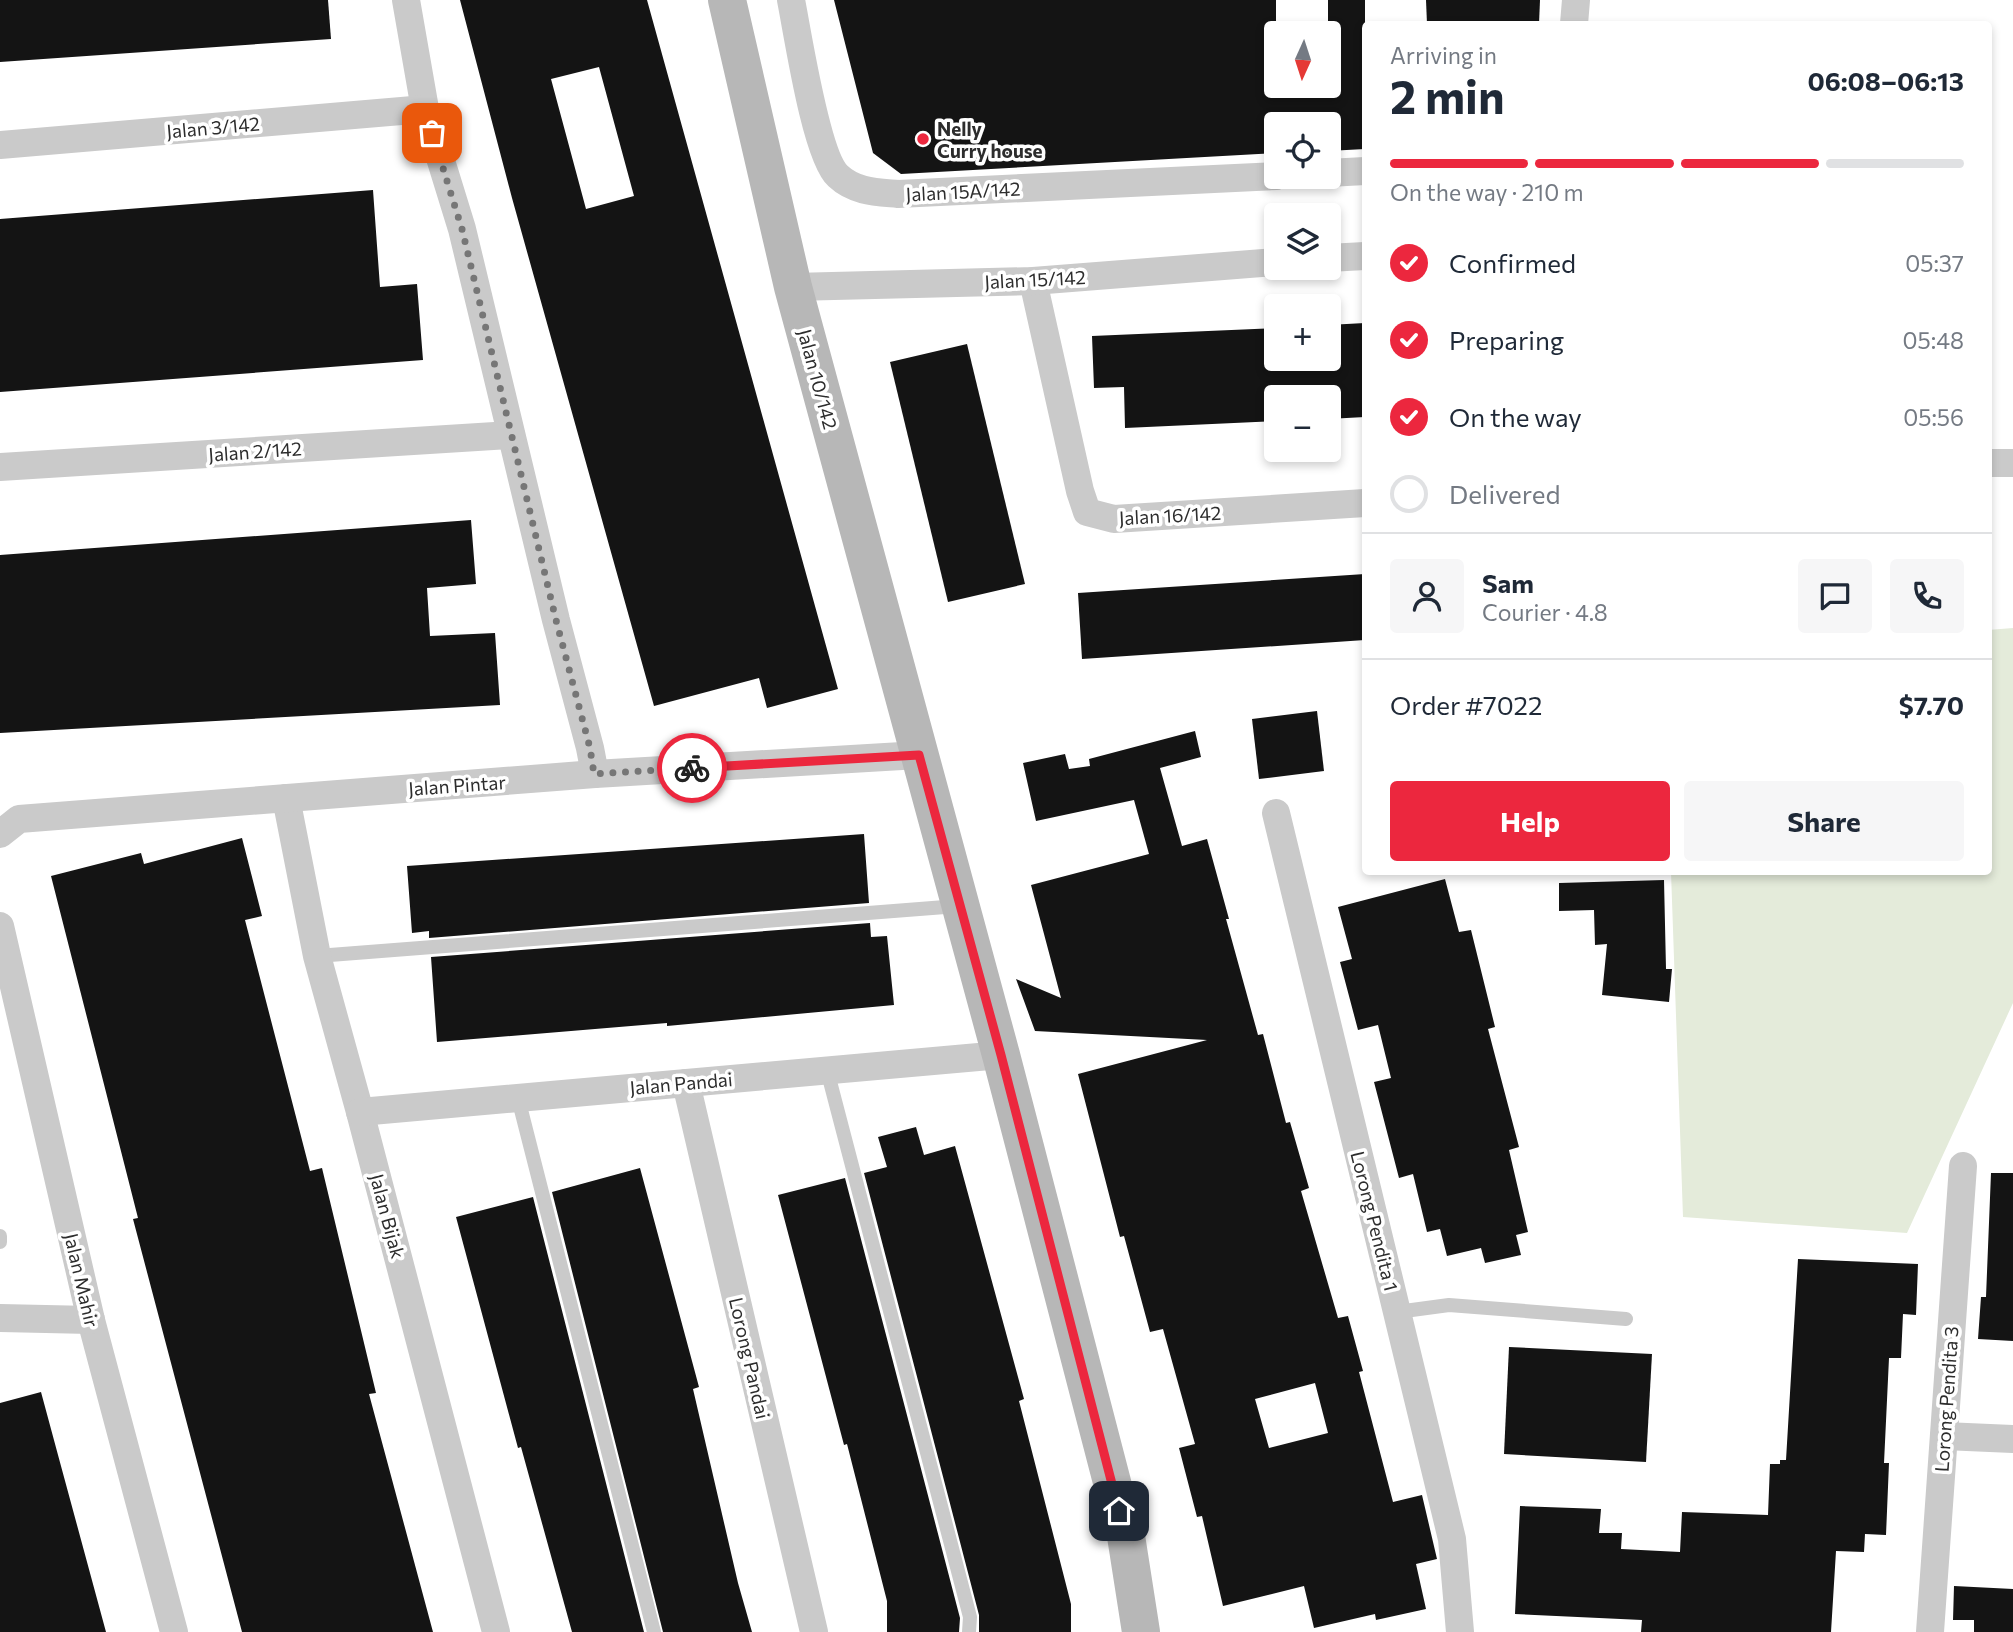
<!DOCTYPE html>
<meta charset="utf-8">
<style>
body{margin:0;font-family:Commissioner,sans-serif;background:#f6f6f7;color:#1f2937;height:100vh;display:flex;flex-direction:column;font-size:26px;white-space:nowrap}
*{box-sizing:border-box;margin:0}
p{font-size:23px;color:#747a83}
.icon{flex:none;width:38px;height:38px;fill:none;stroke:currentColor;stroke-width:2;stroke-linecap:round;stroke-linejoin:round}
.map{position:relative;flex:1;overflow:hidden}
.panel{position:absolute;left:1362px;top:21px;width:630px;height:854px;display:flex;flex-direction:column;background:#fff;border-radius:7px;box-shadow:0 4px 10px #0003}
.panel>*{flex:none}
.needle{width:46px;rotate:183deg}
.controls{position:absolute;left:1264px;top:21px;display:grid;gap:14px}
.controls a{display:grid;place-items:center;width:77px;height:77px;border-radius:7px;background:#fff;box-shadow:0 4px 10px #0003;font-size:35px}
.pin{position:absolute;display:grid;place-items:center;width:60px;height:60px;color:#fff;margin:-30px;border-radius:14px;box-shadow:0 4px 10px #0006}
.courier{position:absolute;display:grid;place-items:center;width:70px;height:70px;margin:-35px;border:5px solid #ec273e;border-radius:50%;background:#fff;color:#222;box-shadow:0 2px 9px #0007}
.summary em{font-style:normal;font-weight:700}
.summary div{display:flex;flex-direction:column-reverse}
.summary{display:flex;align-items:center;justify-content:space-between;height:119px;padding:0 28px}
h1{font-size:46px;font-weight:700;line-height:52px}
.bar{display:grid;grid-template-columns:repeat(4,1fr);gap:10px 7px;align-content:center;height:84px;padding:0 28px}
.bar i{height:9px;border-radius:5px;background:#e0e1e3}
.bar .current{background:#ec273e}
.bar p{grid-column:span 4}
.line{display:flex;align-items:center;gap:18px;padding:0 28px;border-top:2px solid #e0e1e3}
.line div{flex:1}
.round{display:grid;place-items:center;flex:none;width:74px;height:74px;border-radius:7px;background:#f6f6f7}
ol{padding:0 28px;list-style:none}
li{display:flex;align-items:center;gap:21px;height:77px}
li p{margin-inline-start:auto}
li .icon{padding:7px;border-radius:50%;background:#ec273e;color:#fff;stroke-width:4}
li:last-child{color:#747a83}
li i{width:38px;height:38px;border:4px solid #e0e1e3;border-radius:50%}
.button{display:flex;gap:14px;margin-top:auto;padding:14px 28px}
.button a{flex:1;height:80px;border-radius:7px;background:#ec273e;color:#fff;font-size:28px;font-weight:700;line-height:80px;text-align:center}
.button a+a{background:#f6f6f7;color:#1f2937}
.map>svg:first-child{display:block}
</style>
<div class="map">
<svg width="2013" height="1632" viewBox="0 0 2013 1632">
<rect width="100%" height="100%" fill="#fff"/>
<polygon fill="#e4ebda" points="2013,628 2013,1003 1907,1233 1683,1217 1671,872 1988,872 1988,630"/>
<g fill="#141414" fill-rule="evenodd">
<polygon points="0,0 328,0 331,39 0,62"/>
<path d="M 460,0 L 647,0 L 838,689 L 767,708 L 759,678 L 654,706 L 512,198 ZM 599,67 L 634,196 L 586,209 L 551,79 Z"/>
<polygon points="834,0 1276,0 1276,86 1328,86 1328,0 1365,0 1365,149 1328,151 1328,124 1276,124 1276,153 901,174 873,153"/>
<polygon points="1426,0 1540,0 1539,24 1427,24"/>
<polygon points="373,190 380,287 417,284 423,360 0,392 0,219"/>
<polygon points="1365,323 1365,417 1328,419 1328,397 1276,397 1276,421 1125,428 1124,387 1094,388 1092,336 1276,328 1276,359 1328,359 1328,325"/>
<polygon points="967,344 1025,584 948,602 890,362"/>
<polygon points="471,520 476,584 427,588 430,636 495,633 500,705 0,733 0,555"/>
<polygon points="1365,574 1365,640 1082,659 1078,593"/>
<polygon points="1317,711 1324,771 1259,779 1252,719"/>
<path d="M 1195,731 L 1201,757 L 1160,768 L 1182,846 L 1207,839 L 1229,919 L 1226,919 L 1258,1035 L 1263,1034 L 1286,1123 L 1290,1122 L 1309,1188 L 1301,1191 L 1338,1318 L 1348,1316 L 1363,1371 L 1359,1372 L 1393,1502 L 1422,1495 L 1437,1559 L 1416,1564 L 1426,1609 L 1376,1620 L 1375,1614 L 1314,1628 L 1304,1586 L 1223,1606 L 1202,1516 L 1197,1517 L 1179,1448 L 1195,1444 L 1163,1329 L 1150,1332 L 1124,1236 L 1120,1237 L 1078,1074 L 1207,1040 L 1035,1031 L 1016,979 L 1061,998 L 1031,885 L 1149,854 L 1134,800 L 1036,821 L 1023,763 L 1065,754 L 1069,769 L 1090,766 L 1089,759 ZM 1315,1383 L 1328,1433 L 1269,1448 L 1255,1399 Z"/>
<polygon points="864,834 869,903 429,938 429,931 412,933 407,866"/>
<polygon points="242,838 262,916 245,920 310,1171 322,1168 376,1393 369,1394 433,1632 242,1632 133,1219 138,1218 51,876 141,853 144,864"/>
<polygon points="1445,879 1459,932 1471,930 1495,1027 1488,1029 1519,1147 1509,1150 1528,1232 1516,1235 1521,1255 1485,1263 1481,1248 1447,1256 1440,1229 1427,1232 1413,1174 1399,1178 1374,1082 1391,1078 1378,1025 1358,1030 1340,962 1352,959 1338,907"/>
<polygon points="1664,880 1666,969 1672,969 1669,1002 1602,995 1607,944 1595,945 1594,910 1559,911 1559,883"/>
<polygon points="870,923 871,937 887,936 894,1005 667,1026 667,1023 437,1042 431,957"/>
<polygon points="916,1127 924,1155 955,1146 1024,1399 1019,1401 1071,1604 1071,1632 979,1632 979,1615 864,1173 887,1167 878,1137"/>
<polygon points="640,1168 699,1387 693,1389 738,1583 752,1632 663,1632 552,1192"/>
<polygon points="1991,1173 2013,1173 2013,1341 1978,1339 1981,1297 1986,1297"/>
<polygon points="845,1178 960,1618 959,1632 887,1632 887,1601 847,1444 844,1445 778,1195"/>
<polygon points="533,1197 644,1632 572,1632 521,1447 518,1448 456,1217"/>
<polygon points="1798,1259 1918,1264 1916,1315 1903,1314 1901,1358 1889,1358 1884,1463 1889,1463 1886,1535 1865,1534 1864,1552 1836,1551 1831,1632 1641,1632 1642,1620 1515,1614 1520,1506 1601,1509 1599,1533 1622,1533 1621,1549 1680,1552 1682,1512 1768,1515 1770,1464 1780,1464 1780,1460 1786,1460"/>
<polygon points="1509,1347 1652,1354 1646,1462 1504,1454"/>
<polygon points="41,1392 58,1455 106,1632 0,1632 0,1403"/>
<polygon points="1954,1586 2013,1589 2013,1632 1974,1632 1974,1620 1953,1620"/>
</g>
<g fill="none" stroke-linecap="round" stroke-linejoin="round">
<g stroke="#cacaca" stroke-width="14">
<polyline points="317,956 958,906"/>
<polyline points="827,1070 970,1617 969,1632"/>
<polyline points="518,1098 654,1632"/>
<polyline points="0,1236 0,1242"/>
<polyline points="1397,1312 1449,1305 1626,1319"/>
</g>
<g stroke="#cacaca" stroke-width="28">
<polyline points="406,0 425,109 462,229 556,620 590,748 595,774"/>
<path d="M 791,0 C 798,35 816,156 838,176 C 855,192 877,192 898,194 L 1276,176"/>
<polyline points="1574,24 1576,0"/>
<polyline points="0,145 425,109"/>
<polyline points="1328,173 1365,171"/>
<polyline points="1328,258 1365,256"/>
<polyline points="1033,281 1080,491 1087,512 1114,519 1365,503"/>
<polyline points="793,287 1033,281 1276,262"/>
<polyline points="1988,463 2013,463"/>
<polyline points="0,467 511,435"/>
<polyline points="286,798 317,956 360,1112 496,1632"/>
<polyline points="1276,813 1452,1539 1460,1632"/>
<polyline points="0,834 19,819 595,774 919,755"/>
<polyline points="0,926 91,1320 174,1632"/>
<polyline points="686,1083 814,1632"/>
<polyline points="360,1112 1001,1055"/>
<polyline points="0,1318 91,1320"/>
<polyline points="1944,1436 2013,1439"/>
<polyline points="1930,1632 1963,1166"/>
</g>
<polyline stroke="#b7b7b7" stroke-width="38" points="727,0 793,287 1001,1055 1126,1536 1141,1632"/>
</g>
<g fill="none" stroke-linecap="round" stroke-linejoin="round">
<polyline stroke="#767676" stroke-width="7" stroke-dasharray="0 12.6" points="432,133 462,229 556,620 590,748 594,774 692,768"/>
<polyline stroke="#ec273e" stroke-width="9" points="692,768 919,755 1001,1055 1119,1511"/>
</g>
<circle fill="#ec273e" stroke="#fff" stroke-width="2.5" cx="923" cy="139" r="7"/>
<g text-anchor="middle" dominant-baseline="central" stroke-width="7" stroke-linejoin="round" paint-order="stroke">
<g font-size="19" fill="#2d2d2d" stroke="#fff">
<text transform="translate(213 127) rotate(-5)">Jalan 3/142</text>
<text transform="translate(963 191) rotate(-3)">Jalan 15A/142</text>
<text transform="translate(1035 279) rotate(-3)">Jalan 15/142</text>
<text transform="translate(818 379) rotate(75)">Jalan 10/142</text>
<text transform="translate(255 451) rotate(-4)">Jalan 2/142</text>
<text transform="translate(1170 515) rotate(-3)">Jalan 16/142</text>
<text transform="translate(457 785) rotate(-4)">Jalan Pintar</text>
<text transform="translate(681 1083) rotate(-5)">Jalan Pandai</text>
<text transform="translate(388 1216) rotate(75)">Jalan Bijak</text>
<text transform="translate(1375 1221) rotate(76)">Lorong Pendita 1</text>
<text transform="translate(82 1280) rotate(77)">Jalan Mahir</text>
<text transform="translate(750 1358) rotate(77)">Lorong Pandai</text>
<text transform="translate(1946 1399) rotate(-86)">Lorong Pendita 3</text>
</g>
<g font-size="19" font-weight="bold" fill="#2d2d2d" stroke="#fff" text-anchor="start">
<text x="937" y="128">Nelly<tspan x="937" dy="22">Curry house</tspan></text>
</g>
</g>
</svg>
<div class="controls">
<a><svg class="needle" viewBox="-14 -14 28 28"><path d="M0-13l5 13h-10z" fill="#e53935"/><path d="M0 13l5-13h-10z" fill="#747a83"/></svg></a>
<a><svg class="icon" aria-label="locate" viewBox="0 0 24 24"><circle cx="12" cy="12" r="6"/><path d="M12 2v4M12 18v4M2 12h4M18 12h4"/></svg></a>
<a><svg class="icon" aria-label="layers" viewBox="0 0 24 24"><path d="M12 4l9 5-9 5-9-5zM3 14l9 5 9-5"/></svg></a>
<a>+</a>
<a>−</a>
</div>
<div class="pin" style="left:432px;top:133px;background:#ea580c"><svg class="icon" aria-label="bag" viewBox="0 0 24 24"><path d="M5 8h14l-1 12H6zM9 8a3 3 0 0 1 6 0"/></svg></div>
<div class="pin" style="left:1119px;top:1511px;background:#1f2937"><svg class="icon" aria-label="home" viewBox="0 0 24 24"><path d="M3 11l9-7 9 7M6 9v11h12V9"/></svg></div>
<div class="courier" style="left:692px;top:768px"><svg class="icon" aria-label="bike" viewBox="0 0 24 24"><circle cx="6" cy="16" r="4"/><circle cx="18" cy="16" r="4"/><path d="M6 16l4-8h5l3 8M10 8l3 8H6M13 5h3"/></svg></div>
<section class="panel">
<div class="summary"><div><h1>2 min</h1><p>Arriving in</p></div><em>06:08–06:13</em></div>
<div class="bar"><i class="current"></i><i class="current"></i><i class="current"></i><i></i><p>On the way · 210 m</p></div>
<ol>
<li><svg class="icon" aria-label="check" viewBox="0 0 24 24"><path d="M5 12l5 5 9-10"/></svg>Confirmed<p>05:37</p></li>
<li><svg class="icon" aria-label="check" viewBox="0 0 24 24"><path d="M5 12l5 5 9-10"/></svg>Preparing<p>05:48</p></li>
<li><svg class="icon" aria-label="check" viewBox="0 0 24 24"><path d="M5 12l5 5 9-10"/></svg>On the way<p>05:56</p></li>
<li><i></i>Delivered</li>
</ol>
<div class="line" style="height:126px"><a class="round"><svg class="icon" aria-label="person" viewBox="0 0 24 24"><circle cx="12" cy="8" r="4"/><path d="M4 21q1-7 8-7t8 7"/></svg></a><div><b>Sam</b><p>Courier · 4.8</p></div><a class="round"><svg class="icon" aria-label="chat" viewBox="0 0 24 24"><path d="M4 5h16v11H9l-5 4z"/></svg></a><a class="round"><svg class="icon" aria-label="phone" viewBox="0 0 24 24"><path d="M5 4h4l2 5-3 2q2 4 5 5l2-3 5 2v4C11 20 4 13 5 4z"/></svg></a></div>
<div class="line" style="height:91px"><div>Order #7022</div><b>$7.70</b></div>
<div class="button"><a>Help</a><a>Share</a></div>
</section>
</div>
